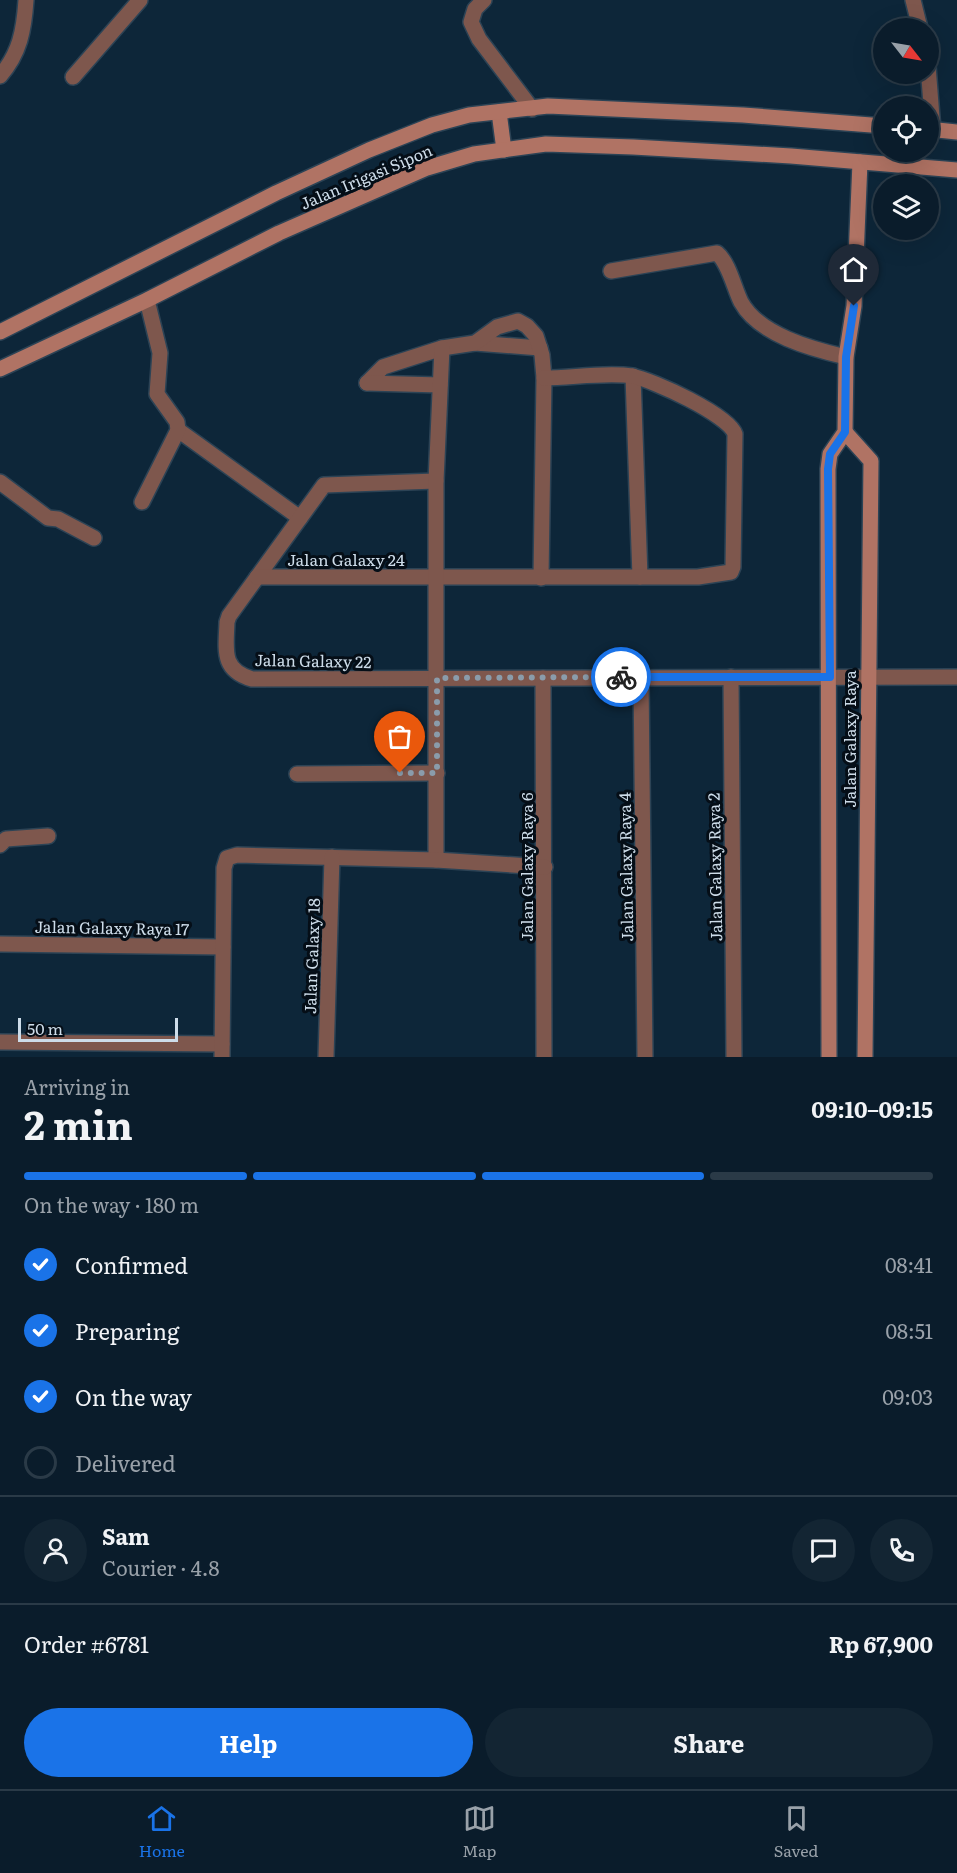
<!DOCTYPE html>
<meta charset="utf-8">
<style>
body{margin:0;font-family:Literata,serif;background:#132533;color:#f1f3f6;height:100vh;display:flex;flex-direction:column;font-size:22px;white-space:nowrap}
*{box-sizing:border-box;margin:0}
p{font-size:20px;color:#99a1a9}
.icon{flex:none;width:33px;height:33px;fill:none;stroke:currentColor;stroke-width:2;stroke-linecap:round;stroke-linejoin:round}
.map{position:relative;height:1057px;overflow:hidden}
.sheet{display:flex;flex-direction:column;background:#0a1c2b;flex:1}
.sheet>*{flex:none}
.needle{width:39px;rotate:121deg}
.buttons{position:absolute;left:873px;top:18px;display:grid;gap:12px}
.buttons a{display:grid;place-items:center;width:66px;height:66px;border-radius:50%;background:#0a1c2b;box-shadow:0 6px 24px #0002,0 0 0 2px #2a3a47;font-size:30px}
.scale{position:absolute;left:18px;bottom:15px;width:160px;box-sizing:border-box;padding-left:6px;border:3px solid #cddce9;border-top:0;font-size:16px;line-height:21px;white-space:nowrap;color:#cddce9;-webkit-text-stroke:4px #050e17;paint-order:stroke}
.pin{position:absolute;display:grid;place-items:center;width:51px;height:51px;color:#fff;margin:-62px -26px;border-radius:50% 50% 50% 0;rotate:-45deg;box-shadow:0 0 6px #0007}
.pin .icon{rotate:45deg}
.courier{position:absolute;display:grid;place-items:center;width:60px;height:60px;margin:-30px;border:4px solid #1a73e8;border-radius:50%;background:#fff;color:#222;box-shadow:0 2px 8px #0007}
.head em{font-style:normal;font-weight:700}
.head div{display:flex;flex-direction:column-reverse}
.head{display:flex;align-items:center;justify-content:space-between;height:102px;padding:0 24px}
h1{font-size:39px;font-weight:700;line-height:45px}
.bar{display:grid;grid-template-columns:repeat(4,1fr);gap:9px 6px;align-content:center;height:72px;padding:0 24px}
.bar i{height:8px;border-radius:4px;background:#2a3a47}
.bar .active{background:#1a73e8}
.bar p{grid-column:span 4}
.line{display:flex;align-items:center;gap:15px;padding:0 24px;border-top:2px solid #2a3a47}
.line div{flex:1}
.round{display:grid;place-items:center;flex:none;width:63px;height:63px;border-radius:32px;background:#132533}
ol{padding:0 24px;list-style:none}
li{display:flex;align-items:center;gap:18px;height:66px}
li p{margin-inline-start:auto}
li .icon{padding:6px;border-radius:50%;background:#1a73e8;color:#fff;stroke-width:4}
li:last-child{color:#99a1a9}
li i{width:33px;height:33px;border:3px solid #2a3a47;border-radius:50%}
.button{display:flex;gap:12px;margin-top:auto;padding:12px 24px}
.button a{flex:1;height:69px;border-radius:36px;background:#1a73e8;color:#fff;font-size:24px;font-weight:700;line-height:69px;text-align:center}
.button a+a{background:#132533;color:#f1f3f6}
.dock{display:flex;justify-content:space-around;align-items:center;height:84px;border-top:2px solid #2a3a47;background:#0a1c2b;font-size:16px;color:#99a1a9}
.dock a{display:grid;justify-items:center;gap:3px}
.dock .active{color:#1a73e8}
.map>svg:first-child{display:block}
</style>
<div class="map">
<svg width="957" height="1057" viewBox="0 0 957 1057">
<rect width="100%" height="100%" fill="#0d2639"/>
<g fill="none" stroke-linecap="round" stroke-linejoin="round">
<defs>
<g id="street">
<polyline points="484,0 475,9 471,22 479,39 532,109"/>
<polyline points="913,0 920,28"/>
<polyline points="928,66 933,130"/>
<path d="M 0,76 C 20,53 24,30 26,0"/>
<polyline points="73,77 140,0"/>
<path d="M 611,271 L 717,253 C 729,263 734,288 741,302 C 759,335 812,349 846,357"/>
<polyline points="475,343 540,348"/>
<polyline points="633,376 640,577"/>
<polyline points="367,383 383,367 442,348 475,343 497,327 518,321 527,326 536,336 542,355 544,378 541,578"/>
<polyline points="367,383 440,385"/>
<polyline points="178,430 300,518"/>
<path d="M 436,481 L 324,485 L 229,616 L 227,622 C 226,650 221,670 252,679 L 957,677"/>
<polyline points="0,482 48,518 58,519 94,538"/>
<polyline points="142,502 178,430 177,422 157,394 160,353 147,300"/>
<path d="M 257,577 L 698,577 L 731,572 L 733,567 L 735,434 C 729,415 653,380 632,376 C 606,372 571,378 544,378"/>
<polyline points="641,677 645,1057"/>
<polyline points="731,677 734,1057"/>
<polyline points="543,678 544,1057"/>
<polyline points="297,774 437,773"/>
<polyline points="0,845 6,839 48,836"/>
<polyline points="436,860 436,481 442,348"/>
<polyline points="0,944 223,947"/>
<polyline points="0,1042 222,1044"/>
<polyline points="222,1057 224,868 227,858 237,855 436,860 545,867"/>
<polyline points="326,1057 332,857"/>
</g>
<g id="secondary">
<polyline points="499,112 504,150"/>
<polyline points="928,129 957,132"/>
<polyline points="0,332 276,193 369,150 432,125 469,115 548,106 743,115 884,126"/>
<polyline points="0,369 147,300 279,233 427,168 474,154 546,144 633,147 791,156 957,170"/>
<polyline points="845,432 871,461 865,1057"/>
<polyline points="829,1057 828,469 830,454 845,432 846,357 854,306 860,162"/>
</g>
</defs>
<use href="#street" stroke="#2c4355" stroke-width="18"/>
<use href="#secondary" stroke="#2c4355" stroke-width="18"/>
<use href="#street" stroke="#7e574d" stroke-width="15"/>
<use href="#secondary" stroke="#b07364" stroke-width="15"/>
</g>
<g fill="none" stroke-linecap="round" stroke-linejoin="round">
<polyline stroke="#8a9cab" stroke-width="6" stroke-dasharray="0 10.8" points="400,773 437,773 437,678 621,677"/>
<polyline stroke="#1a73e8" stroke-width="8" points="621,677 830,677 828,469 830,454 845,432 846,357 854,306"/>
</g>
<g text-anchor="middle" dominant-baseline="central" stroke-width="6" stroke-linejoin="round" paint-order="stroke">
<g font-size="16" fill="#cddce9" stroke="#050e17">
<text transform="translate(366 176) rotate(-23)">Jalan Irigasi Sipon</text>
<text x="346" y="559">Jalan Galaxy 24</text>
<text transform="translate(313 660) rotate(1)">Jalan Galaxy 22</text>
<text transform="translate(849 739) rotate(-90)">Jalan Galaxy Raya</text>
<text transform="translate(526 867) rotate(-90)">Jalan Galaxy Raya 6</text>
<text transform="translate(625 867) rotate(-91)">Jalan Galaxy Raya 4</text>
<text transform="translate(714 867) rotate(-91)">Jalan Galaxy Raya 2</text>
<text transform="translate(112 927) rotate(1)">Jalan Galaxy Raya 17</text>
<text transform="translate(311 956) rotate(-88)">Jalan Galaxy 18</text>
</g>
</g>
</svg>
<div class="buttons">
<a><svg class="needle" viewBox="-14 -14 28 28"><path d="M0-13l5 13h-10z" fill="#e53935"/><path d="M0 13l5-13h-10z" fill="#99a1a9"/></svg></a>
<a><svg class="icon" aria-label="locate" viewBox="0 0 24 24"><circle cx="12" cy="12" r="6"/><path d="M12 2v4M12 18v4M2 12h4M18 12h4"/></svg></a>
<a><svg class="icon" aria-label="layers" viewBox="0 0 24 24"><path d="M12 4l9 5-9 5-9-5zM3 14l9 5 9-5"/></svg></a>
</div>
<div class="scale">50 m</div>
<div class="pin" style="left:400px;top:773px;background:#ea580c"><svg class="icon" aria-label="bag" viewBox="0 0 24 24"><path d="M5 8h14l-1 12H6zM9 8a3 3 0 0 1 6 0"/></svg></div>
<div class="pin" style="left:854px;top:306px;background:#1f2937"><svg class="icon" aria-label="home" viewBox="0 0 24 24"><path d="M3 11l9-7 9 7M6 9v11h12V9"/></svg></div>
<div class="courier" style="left:621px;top:677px"><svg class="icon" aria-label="bike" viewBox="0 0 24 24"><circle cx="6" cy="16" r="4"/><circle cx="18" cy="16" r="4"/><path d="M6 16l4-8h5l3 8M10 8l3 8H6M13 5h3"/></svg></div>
</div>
<section class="sheet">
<div class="head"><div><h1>2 min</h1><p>Arriving in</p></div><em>09:10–09:15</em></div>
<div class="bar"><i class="active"></i><i class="active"></i><i class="active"></i><i></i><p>On the way · 180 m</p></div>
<ol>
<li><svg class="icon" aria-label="check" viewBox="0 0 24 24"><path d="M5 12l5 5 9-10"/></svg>Confirmed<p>08:41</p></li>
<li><svg class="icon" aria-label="check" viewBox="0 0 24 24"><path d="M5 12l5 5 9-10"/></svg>Preparing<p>08:51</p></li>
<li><svg class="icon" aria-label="check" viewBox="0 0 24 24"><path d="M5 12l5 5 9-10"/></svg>On the way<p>09:03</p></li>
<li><i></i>Delivered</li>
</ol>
<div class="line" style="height:108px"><a class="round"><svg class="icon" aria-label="person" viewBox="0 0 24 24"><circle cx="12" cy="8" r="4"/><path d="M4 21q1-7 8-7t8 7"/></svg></a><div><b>Sam</b><p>Courier · 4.8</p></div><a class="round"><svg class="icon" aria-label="chat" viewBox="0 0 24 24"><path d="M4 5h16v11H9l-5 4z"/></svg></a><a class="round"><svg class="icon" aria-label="phone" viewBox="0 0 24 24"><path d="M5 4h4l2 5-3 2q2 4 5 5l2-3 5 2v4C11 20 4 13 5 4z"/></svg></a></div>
<div class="line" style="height:78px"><div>Order #6781</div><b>Rp 67,900</b></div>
<div class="button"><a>Help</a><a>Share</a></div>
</section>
<nav class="dock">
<a class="active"><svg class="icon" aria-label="home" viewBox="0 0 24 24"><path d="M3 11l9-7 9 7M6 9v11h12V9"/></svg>Home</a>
<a><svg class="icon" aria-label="map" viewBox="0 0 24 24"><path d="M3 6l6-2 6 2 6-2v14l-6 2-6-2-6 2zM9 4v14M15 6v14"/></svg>Map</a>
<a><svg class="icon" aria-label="saved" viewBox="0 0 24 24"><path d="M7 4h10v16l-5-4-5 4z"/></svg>Saved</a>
</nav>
